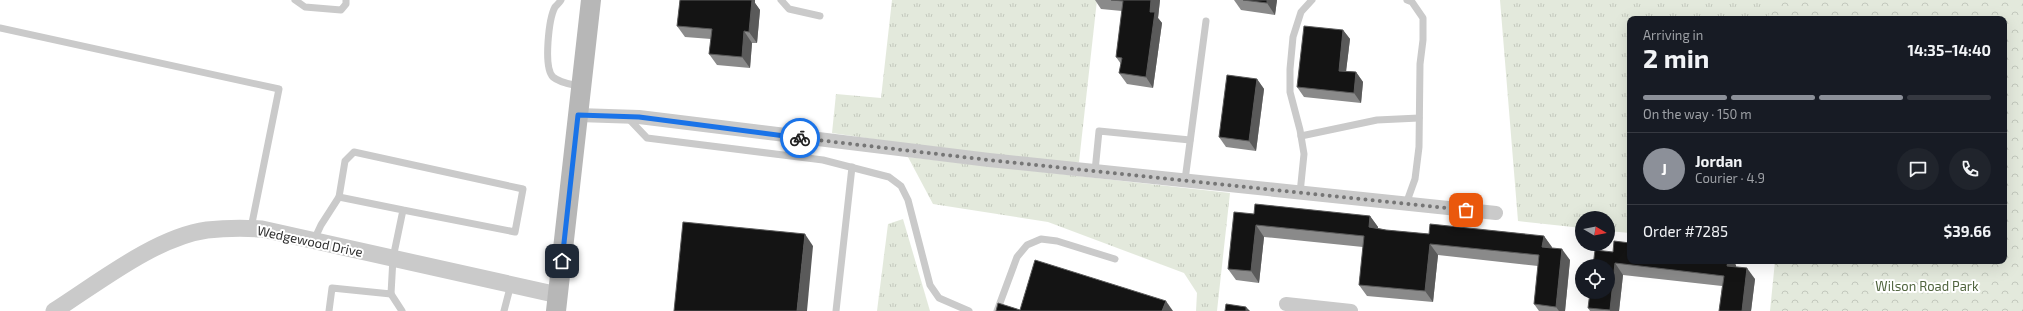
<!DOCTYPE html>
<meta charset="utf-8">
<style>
body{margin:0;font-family:"Exo 2",sans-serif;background:#20242c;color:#f1f3f6;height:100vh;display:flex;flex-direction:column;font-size:15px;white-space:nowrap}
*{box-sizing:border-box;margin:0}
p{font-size:13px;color:#9ea1a6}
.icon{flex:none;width:22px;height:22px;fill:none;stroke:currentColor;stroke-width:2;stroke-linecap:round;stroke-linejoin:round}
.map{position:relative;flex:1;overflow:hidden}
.panel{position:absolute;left:1627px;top:16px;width:380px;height:248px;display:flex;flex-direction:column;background:#171b24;border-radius:8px;box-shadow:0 4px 16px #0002}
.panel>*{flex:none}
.needle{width:26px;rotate:100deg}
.controls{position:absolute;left:1575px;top:211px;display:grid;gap:8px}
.controls a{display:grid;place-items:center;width:40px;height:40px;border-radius:50%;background:#171b24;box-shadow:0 4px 16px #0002;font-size:20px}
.pin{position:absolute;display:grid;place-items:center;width:34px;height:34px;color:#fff;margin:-17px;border-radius:8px;box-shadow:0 2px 6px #0006}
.courier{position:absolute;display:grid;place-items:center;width:40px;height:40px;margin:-20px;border:3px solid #1a73e8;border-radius:50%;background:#fff;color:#222;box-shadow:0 1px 5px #0007}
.overview em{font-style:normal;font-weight:700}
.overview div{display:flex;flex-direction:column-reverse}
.overview{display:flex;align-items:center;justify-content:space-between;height:68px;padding:0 16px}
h1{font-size:26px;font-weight:700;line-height:30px}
.bar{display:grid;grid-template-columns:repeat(4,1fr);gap:6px 4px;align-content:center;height:48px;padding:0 16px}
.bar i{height:5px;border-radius:3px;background:#363941}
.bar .current{background:#8c9099}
.bar p{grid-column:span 4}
.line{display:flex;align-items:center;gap:10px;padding:0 16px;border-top:1px solid #363941}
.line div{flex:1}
.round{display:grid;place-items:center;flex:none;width:42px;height:42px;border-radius:21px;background:#20242c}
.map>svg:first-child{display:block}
</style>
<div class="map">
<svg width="2023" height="311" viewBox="0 0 2023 311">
<defs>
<pattern id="grass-tufts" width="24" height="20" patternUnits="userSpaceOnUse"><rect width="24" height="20" fill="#e3e9dc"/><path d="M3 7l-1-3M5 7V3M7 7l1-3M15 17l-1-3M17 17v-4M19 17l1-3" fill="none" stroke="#c3c8bd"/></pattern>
<pattern id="park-crowns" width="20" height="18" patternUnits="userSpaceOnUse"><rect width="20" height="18" fill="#e3e9dc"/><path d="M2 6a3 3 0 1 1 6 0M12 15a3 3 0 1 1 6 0" fill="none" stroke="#c3c8bd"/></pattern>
</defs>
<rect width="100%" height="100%" fill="#fff"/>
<g fill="url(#grass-tufts)">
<polygon points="892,0 1097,0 1079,162 1056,163 967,153 832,133 836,94 881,98"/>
<polygon points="1500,0 2023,0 2023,311 2004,261 2004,19 1630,19 1630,233 1608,231 1608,218 1582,218 1582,228 1518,221"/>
<polygon points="908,157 1230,193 1217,311 1196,311 1197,293 1184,273 1048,222 933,204"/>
<polygon points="903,219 930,311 877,311 888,224"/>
</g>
<polygon fill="url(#park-crowns)" points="1771,0 2023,0 2023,311 1770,311 1775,261 2004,261 2004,19 1768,19"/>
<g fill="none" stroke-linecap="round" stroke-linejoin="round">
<g stroke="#cacaca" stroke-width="7">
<polyline points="295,0 305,7 341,10 346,4 346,0"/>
<path d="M 561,0 C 560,2 557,5 555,7 C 549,18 543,67 553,77 C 560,83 570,84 579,86"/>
<polyline points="781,0 789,9 820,16"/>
<polyline points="0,28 279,89 251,228"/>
<polyline points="628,118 647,138 823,160 889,177 901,186 908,200 930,285 939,298 969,311"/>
<polyline points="1301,136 1377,120 1419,118"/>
<polyline points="1095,171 1099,131 1190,140"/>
<polyline points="1185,180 1206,21"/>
<polyline points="1300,193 1304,154 1300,130 1290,92 1290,69 1293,37 1301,12 1312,0"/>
<polyline points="1406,204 1415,179 1419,147 1420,64 1423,40 1423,18 1412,2 1407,0"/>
<polyline points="314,240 321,225 339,197"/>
<polyline points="391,294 402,311"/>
<polyline points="329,311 332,288 391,294 393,258 403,210 515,232 523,189 354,152 345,161 339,197 403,210"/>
<polyline points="504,311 511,284"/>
<polyline points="836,311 852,167"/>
<polyline points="997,311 1017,257 1027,245 1041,239 1057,241 1115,259"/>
</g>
<g stroke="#cacaca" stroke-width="14">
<polyline points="578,115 639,117 989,160 1496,213"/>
<polyline points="1286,304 1351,311"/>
</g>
<path stroke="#cacaca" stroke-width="17" d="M 54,311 C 98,283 156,237 207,230 C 226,228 244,228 262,229 L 558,295"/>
<polyline stroke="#b7b7b7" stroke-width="20" points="556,311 591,0"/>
</g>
<g fill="#8a8a8a">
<polygon points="680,0 755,0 755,3 760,10 757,43 752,43 750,68 717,65 709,54 711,39 685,37 677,26"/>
<polygon points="1095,0 1160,0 1158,18 1162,23 1153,88 1127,84 1119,73 1121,64 1116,57 1122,11 1101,9"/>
<polygon points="1234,0 1277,0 1275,15 1241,10"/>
<polygon points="1343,30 1350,39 1346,71 1356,72 1363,82 1361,103 1304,97 1297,87"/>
<polygon points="1257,79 1264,89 1256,151 1226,147 1219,137"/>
<polygon points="1254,214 1370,216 1378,227 1378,228 1386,230 1429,234 1544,236 1552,248 1570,260 1565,311 1539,311 1534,304 1538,266 1438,255 1433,302 1367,296 1359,285 1363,247 1264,237 1259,283 1236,280 1228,269"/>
<polygon points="1613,252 1736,265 1736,267 1755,279 1751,311 1719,311 1722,286 1623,275 1619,311 1590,311 1588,308"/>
</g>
<g fill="#5a5a5a">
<polygon points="748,0 755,0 755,3 760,10 757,43 749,32"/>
<polygon points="1151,0 1160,0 1158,18 1162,23 1153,88 1146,77"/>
<polygon points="1267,0 1277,0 1275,15 1267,3"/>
<polygon points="1343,30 1350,39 1345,80 1339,71"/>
<polygon points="744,31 752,43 750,68 742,57"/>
<polygon points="1356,72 1363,82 1361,103 1354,93"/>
<polygon points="1257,79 1264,89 1256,151 1249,141"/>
<polygon points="1370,216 1378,227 1377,238 1369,227"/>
<polygon points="1256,225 1264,237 1259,283 1251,271"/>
<polygon points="805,234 813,246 807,311 797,311"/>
<polygon points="1544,236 1552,247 1550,258 1542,247"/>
<polygon points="1430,244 1438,255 1433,302 1425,291"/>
<polygon points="1562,249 1570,260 1565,311 1559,311 1556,307"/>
<polygon points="1728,261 1733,261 1736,265 1735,277 1727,266"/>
<polygon points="1615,263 1623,275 1619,311 1610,311 1610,310"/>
<polygon points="1747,268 1755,279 1751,311 1742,311"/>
<polygon points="1166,301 1173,311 1162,311"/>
<polygon points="1246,307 1250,311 1246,311"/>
</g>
<g fill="#141414" stroke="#5a5a5a">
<polygon points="680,0 752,0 749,32 744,31 742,57 709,54 712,29 677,26"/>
<polygon points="1111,0 1151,0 1150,12 1155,12 1146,77 1119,73 1122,58 1116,57 1123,1"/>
<polygon points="1243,0 1267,0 1267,3"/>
<polygon points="1304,26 1343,30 1339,71 1356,72 1354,93 1297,87"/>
<polygon points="1227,75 1257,79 1249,141 1219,137"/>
<polygon points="1255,204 1370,216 1369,227 1386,230 1429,234 1430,224 1544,236 1542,247 1562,249 1556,307 1534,304 1539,255 1430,244 1425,291 1359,285 1364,236 1256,225 1251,271 1228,269 1234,212 1254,214"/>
<polygon points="683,222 805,234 797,311 674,311"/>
<polygon points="1614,241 1630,243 1630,261 1728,261 1727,266 1747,268 1742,311 1719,311 1724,276 1615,263 1610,310 1588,308 1590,292 1608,292 1608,266 1593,266 1595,250 1613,252"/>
<polygon points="1035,260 1166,301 1162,311 996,311 998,303 1020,310"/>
<polygon points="1226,304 1246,307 1246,311 1225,311"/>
</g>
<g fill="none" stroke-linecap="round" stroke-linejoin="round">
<polyline stroke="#767676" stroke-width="4" stroke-dasharray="0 7.2" points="800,138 989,160 1466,210"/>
<polyline stroke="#1a73e8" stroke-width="5" points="562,261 578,115 639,117 800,138"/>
</g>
<g text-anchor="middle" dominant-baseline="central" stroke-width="4" stroke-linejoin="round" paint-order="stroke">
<g font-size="13" fill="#2d2d2d" stroke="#fff">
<text transform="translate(310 241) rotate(12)">Wedgewood Drive</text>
</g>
<g font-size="13" fill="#51653f" stroke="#fff">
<text x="1927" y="286">Wilson Road Park</text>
</g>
</g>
</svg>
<div class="controls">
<a><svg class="needle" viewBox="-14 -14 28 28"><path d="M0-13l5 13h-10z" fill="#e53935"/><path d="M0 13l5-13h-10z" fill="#9ea1a6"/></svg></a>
<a><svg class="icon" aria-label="locate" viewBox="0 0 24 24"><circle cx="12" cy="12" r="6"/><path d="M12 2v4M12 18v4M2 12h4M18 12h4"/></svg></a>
</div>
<div class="pin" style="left:1466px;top:210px;background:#ea580c"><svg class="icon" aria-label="bag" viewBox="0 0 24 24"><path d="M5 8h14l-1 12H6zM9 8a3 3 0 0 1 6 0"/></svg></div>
<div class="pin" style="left:562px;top:261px;background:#1f2937"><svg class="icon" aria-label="home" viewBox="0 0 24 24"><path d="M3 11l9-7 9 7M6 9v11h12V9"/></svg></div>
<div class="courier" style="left:800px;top:138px"><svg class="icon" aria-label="bike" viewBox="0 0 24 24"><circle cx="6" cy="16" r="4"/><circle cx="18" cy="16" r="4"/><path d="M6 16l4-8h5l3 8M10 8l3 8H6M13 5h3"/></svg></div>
<section class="panel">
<div class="overview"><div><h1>2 min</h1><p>Arriving in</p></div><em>14:35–14:40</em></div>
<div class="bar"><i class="current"></i><i class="current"></i><i class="current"></i><i></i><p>On the way · 150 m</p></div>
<div class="line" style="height:72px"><b class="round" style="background:#8c9099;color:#fff">J</b><div><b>Jordan</b><p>Courier · 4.9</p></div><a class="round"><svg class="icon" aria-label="chat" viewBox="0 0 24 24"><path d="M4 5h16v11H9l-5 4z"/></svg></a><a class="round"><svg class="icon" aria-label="phone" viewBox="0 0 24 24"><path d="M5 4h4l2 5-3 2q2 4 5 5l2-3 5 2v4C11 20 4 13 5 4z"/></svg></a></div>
<div class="line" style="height:52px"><div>Order #7285</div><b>$39.66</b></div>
</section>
</div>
